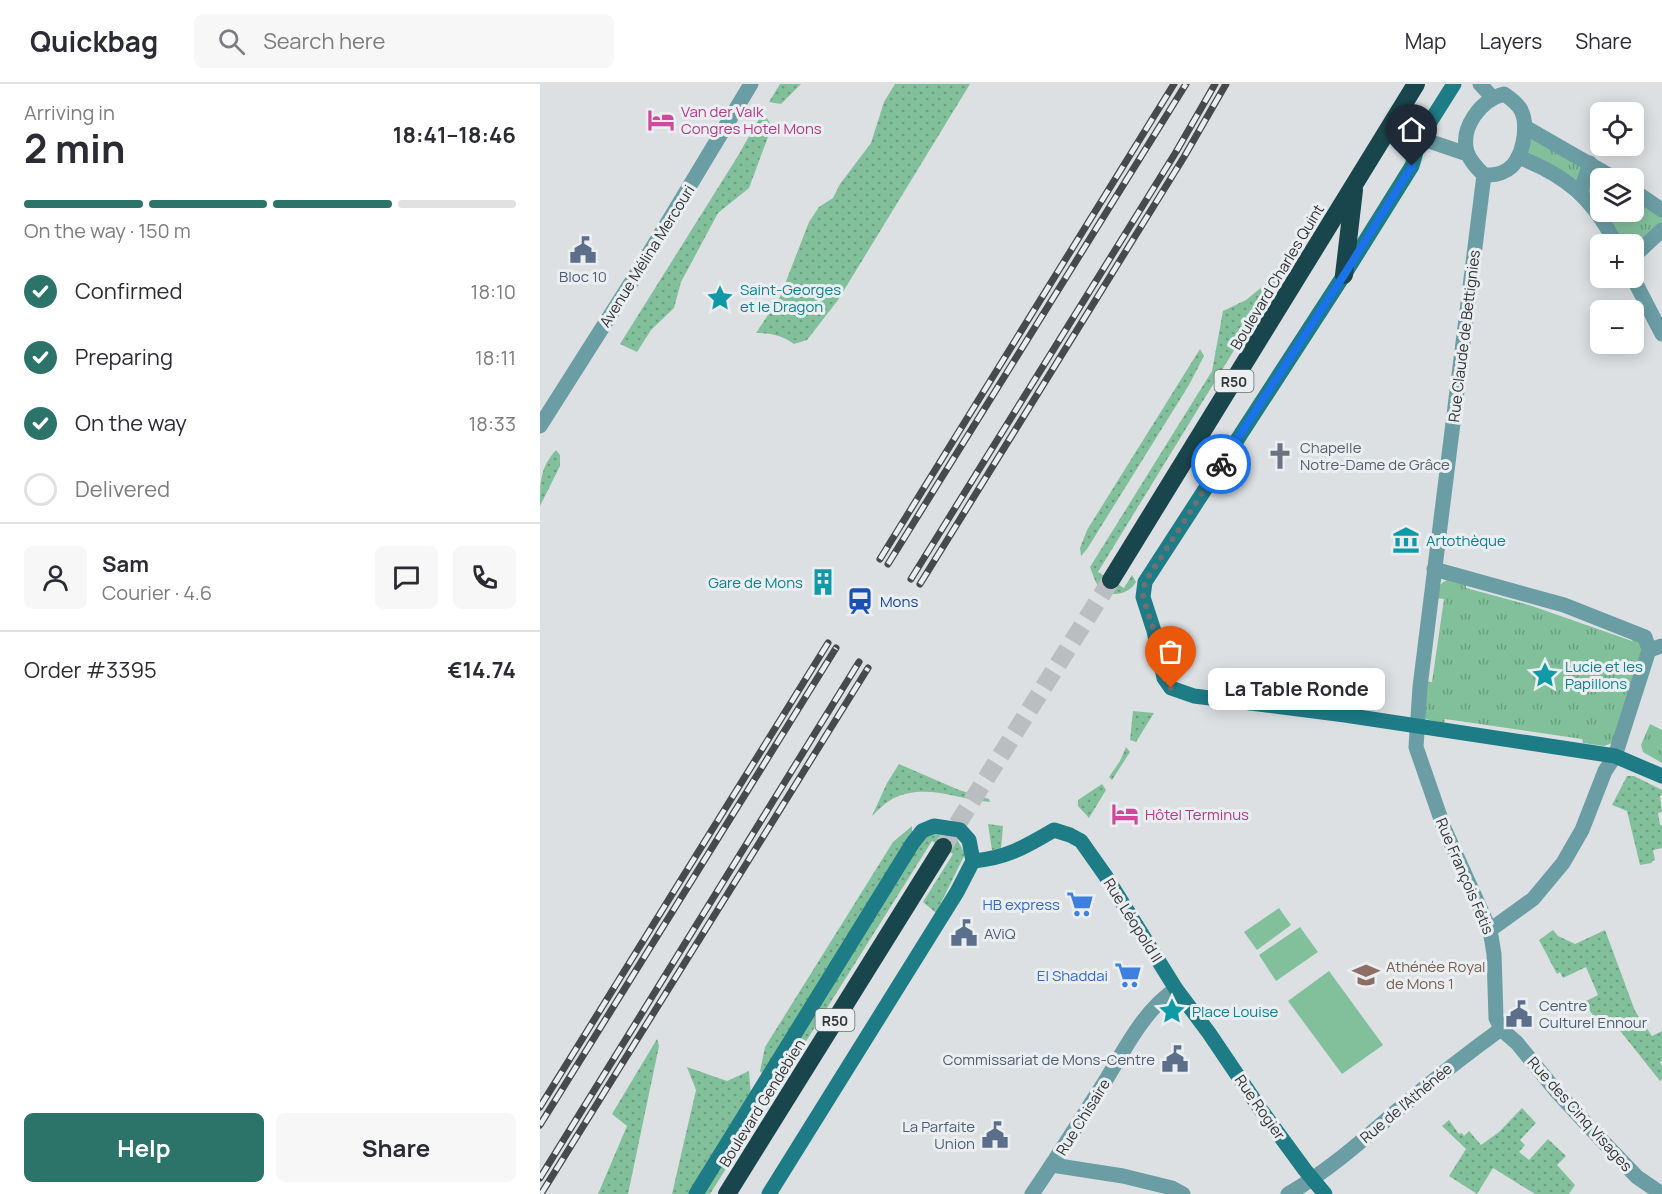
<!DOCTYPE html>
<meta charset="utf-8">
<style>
body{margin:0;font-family:Manrope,sans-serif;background:#f7f7f7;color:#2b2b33;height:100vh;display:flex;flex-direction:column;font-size:22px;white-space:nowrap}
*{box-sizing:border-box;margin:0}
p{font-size:20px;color:#7c7c81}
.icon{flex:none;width:33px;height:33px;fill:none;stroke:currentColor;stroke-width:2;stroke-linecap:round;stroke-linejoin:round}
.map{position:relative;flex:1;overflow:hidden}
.panel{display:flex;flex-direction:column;background:#fff;width:540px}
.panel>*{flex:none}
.tools{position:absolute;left:1050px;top:18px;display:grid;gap:12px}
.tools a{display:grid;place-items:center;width:54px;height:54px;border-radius:9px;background:#fff;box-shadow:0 3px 15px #0003;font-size:30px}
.pin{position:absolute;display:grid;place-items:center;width:51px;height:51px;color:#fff;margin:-62px -26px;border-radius:50% 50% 50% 0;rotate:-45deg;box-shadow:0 0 6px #0007}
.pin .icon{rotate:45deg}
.courier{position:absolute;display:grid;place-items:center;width:60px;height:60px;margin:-30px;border:4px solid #1a73e8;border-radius:50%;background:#fff;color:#222;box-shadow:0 2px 8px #0007}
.bubble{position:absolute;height:42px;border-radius:9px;background:#fff;box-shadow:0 3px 15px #0003;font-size:20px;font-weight:700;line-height:42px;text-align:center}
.overview em{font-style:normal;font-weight:700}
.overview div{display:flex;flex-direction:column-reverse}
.overview{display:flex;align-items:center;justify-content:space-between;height:102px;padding:0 24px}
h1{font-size:39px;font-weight:700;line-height:45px}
.bar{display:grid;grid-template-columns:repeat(4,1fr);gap:9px 6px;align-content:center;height:72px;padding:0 24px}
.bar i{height:8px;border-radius:4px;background:#e1e1e2}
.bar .on{background:#2c736a}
.bar p{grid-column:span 4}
.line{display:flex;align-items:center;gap:15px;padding:0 24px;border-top:2px solid #e1e1e2}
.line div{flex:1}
.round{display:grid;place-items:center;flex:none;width:63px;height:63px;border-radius:9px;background:#f7f7f7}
ol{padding:0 24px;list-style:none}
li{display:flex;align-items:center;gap:18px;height:66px}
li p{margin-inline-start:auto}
li .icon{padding:6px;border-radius:50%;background:#2c736a;color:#fff;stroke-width:4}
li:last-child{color:#7c7c81}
li i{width:33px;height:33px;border:3px solid #e1e1e2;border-radius:50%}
.button{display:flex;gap:12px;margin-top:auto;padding:12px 24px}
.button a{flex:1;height:69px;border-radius:9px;background:#2c736a;color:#fff;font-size:24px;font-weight:700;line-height:69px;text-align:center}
.button a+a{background:#f7f7f7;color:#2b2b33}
header{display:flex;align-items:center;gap:36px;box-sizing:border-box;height:84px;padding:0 30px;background:#fff;border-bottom:2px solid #e1e1e2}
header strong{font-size:28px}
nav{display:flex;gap:33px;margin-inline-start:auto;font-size:21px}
.search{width:420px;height:54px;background:#f7f7f7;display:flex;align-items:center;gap:15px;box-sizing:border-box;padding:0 21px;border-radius:9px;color:#7c7c81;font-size:22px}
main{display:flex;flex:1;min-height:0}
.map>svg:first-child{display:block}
</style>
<header>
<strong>Quickbag</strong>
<div class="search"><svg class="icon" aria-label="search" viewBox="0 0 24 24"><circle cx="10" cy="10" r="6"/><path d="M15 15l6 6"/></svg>Search here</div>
<nav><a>Map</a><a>Layers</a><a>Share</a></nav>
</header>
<main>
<section class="panel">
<div class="overview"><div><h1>2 min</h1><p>Arriving in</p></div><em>18:41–18:46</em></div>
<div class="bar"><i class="on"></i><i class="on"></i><i class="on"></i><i></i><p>On the way · 150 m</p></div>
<ol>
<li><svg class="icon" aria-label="check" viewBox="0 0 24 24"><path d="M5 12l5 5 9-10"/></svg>Confirmed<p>18:10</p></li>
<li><svg class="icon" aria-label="check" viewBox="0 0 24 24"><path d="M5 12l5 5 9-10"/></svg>Preparing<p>18:11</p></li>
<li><svg class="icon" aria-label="check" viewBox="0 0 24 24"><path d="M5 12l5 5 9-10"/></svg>On the way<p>18:33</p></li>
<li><i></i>Delivered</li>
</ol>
<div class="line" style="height:108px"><a class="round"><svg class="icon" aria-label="person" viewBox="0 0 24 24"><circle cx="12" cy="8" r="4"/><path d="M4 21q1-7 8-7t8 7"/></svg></a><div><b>Sam</b><p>Courier · 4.6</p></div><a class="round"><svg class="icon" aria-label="chat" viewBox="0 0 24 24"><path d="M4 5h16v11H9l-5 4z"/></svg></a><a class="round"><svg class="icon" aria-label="phone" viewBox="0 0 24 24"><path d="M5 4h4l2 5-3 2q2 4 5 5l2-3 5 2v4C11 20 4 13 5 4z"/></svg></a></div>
<div class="line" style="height:78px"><div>Order #3395</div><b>€14.74</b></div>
<div class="button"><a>Help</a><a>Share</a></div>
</section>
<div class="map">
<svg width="1122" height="1110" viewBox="0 0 1122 1110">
<defs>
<pattern id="grass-dots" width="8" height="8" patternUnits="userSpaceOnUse" patternTransform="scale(1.5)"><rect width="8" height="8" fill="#82c09c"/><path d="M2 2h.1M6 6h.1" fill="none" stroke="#6b9d80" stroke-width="1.8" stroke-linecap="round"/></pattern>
<pattern id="park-tufts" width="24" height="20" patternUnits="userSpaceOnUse" patternTransform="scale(1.5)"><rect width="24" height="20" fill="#82c09c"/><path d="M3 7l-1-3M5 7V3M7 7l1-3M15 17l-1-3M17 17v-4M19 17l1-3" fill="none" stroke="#6b9d80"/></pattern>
</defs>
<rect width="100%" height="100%" fill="#dce0e3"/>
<g fill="url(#grass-dots)">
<polygon points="240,0 261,0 241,20 229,18"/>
<path d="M 355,0 L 430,0 L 298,216 L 267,256 L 254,260 C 242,251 231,249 216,249 L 240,213 L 269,138 L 279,123 L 293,114 L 300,100 L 331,59 L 344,18 Z"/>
<polygon points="223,28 232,42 209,104 178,129 141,198 134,224 111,246 97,268 80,260 196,75"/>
<path d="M 760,147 L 755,176 L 747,180 L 558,488 L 584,504 L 592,491 L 596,498 C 590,509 572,515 561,505 C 555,500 553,490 550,483 L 672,287 L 683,227 L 706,216 L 728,198 Z"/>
<polygon points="660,265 664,272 649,301 547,465 541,472 540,464 547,446"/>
<path d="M 16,366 L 20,371 L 20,382 L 0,422 C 0,397 0,384 16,366 Z"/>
<polygon points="593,627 614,629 596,658 590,656"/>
<polygon points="586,663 590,668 572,696 569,693 580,677"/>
<path d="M 359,680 L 419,706 L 449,715 L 450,718 C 417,715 386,699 354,714 C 346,718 338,726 332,732 L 347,699 Z"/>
<polygon points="1087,692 1094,692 1122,706 1122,711 1120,712 1122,728 1118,729 1120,741 1122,741 1122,764 1113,766 1115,776 1112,777 1112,779 1100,781 1087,727 1072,721"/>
<polygon points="562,700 566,706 549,734 538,722 538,716"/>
<polygon points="448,740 463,742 461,765 452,766"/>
<polygon points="372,742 372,748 223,990 220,987 225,963 353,758"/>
<polygon points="395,749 417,755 425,770 396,829 383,818 413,770 392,757 170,1110 161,1110 385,750"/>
<polygon points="1013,846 1018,852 1035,860 1065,846 1095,927 1112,952 1122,947 1122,977 1120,978 1122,982 1122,995 1120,997 1074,939 1063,946 1044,918 1058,911 1046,883 1023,894 1020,888 1017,890 999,856"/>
<polygon points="117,955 119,962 88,1110 58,1110 87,1042 72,1030"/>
<polygon points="147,983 187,997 209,987 211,1013 150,1110 132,1110 156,1006"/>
<polygon points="982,1024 996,1039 980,1056 985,1061 979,1068 989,1076 1008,1055 1026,1072 1017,1081 1035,1101 1029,1110 995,1110 953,1084 937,1110 909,1092 926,1065 902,1042 909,1036 919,1050 922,1049 924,1052 929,1047 941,1061 959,1048"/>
</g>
<g fill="url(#park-tufts)">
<polygon points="985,43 1060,94 1060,128 1094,128 1094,107 1122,126 1122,146 1094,172 1094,160 1076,160 1054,127 978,73"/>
<path d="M 907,496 L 926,499 L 926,504 L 992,522 L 1092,557 L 1094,552 L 1103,562 L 1072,659 L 1064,662 L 1043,659 L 1042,655 L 905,635 L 904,640 L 886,635 L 881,629 L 884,597 L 892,598 L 904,515 L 895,514 C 896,505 899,500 907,496 Z"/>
<polygon points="1110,640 1122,646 1122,679 1103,668 1101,661"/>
</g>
<g fill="#82c09c">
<polygon points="739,824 751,841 717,866 704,848"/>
<polygon points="760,843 778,868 736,897 719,871"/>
<polygon points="789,887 843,961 802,990 748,917"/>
</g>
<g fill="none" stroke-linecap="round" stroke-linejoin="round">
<polyline stroke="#babec0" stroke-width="18" stroke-dasharray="18 9" stroke-linecap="butt" points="403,763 571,496"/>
<g stroke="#6a9da4" stroke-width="15">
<polyline points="940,0 952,13"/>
<path d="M 964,10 C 970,14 977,19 981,26 C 989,42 983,77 967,86 C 959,91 952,91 944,91 C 937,84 930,77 927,68 C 920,43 941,16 964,10 Z"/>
<polyline points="985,43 1074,94"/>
<polyline points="880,54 927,70"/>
<path d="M 978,73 C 1026,91 1052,114 1076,160"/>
<polyline points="944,91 880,603 876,663 904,744 950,846 954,870 956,934 961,945 977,959 1017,1008 1053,1047 1097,1093 1122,1110"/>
<polyline points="1094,107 1122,126"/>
<polyline points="1040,109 1050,79"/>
<polyline points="1094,172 1122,146"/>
<polyline points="1093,194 1122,250"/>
<polyline points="0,342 99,186 211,0"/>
<polyline points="894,485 1024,521 1105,553 1109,566"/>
<polyline points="950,846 993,815 1023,779 1042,746 1065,687 1075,672 1109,566 1122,562"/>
<polyline points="512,1081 583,1092 632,1104 643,1110"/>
<path d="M 492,1110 C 517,1074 540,1036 564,999 C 584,967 604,925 636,905"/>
<path d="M 748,1110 C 792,1085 828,1051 866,1019 C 897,993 928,969 961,945"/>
</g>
<g stroke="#1e7c87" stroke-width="15">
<polyline points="914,0 880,54 872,82 804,191 605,498 603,513 614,547 624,594 631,604 654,612 805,631 1075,672 1122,692"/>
<path d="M 433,777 C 467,774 485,763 514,746 L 530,751 L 541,757 L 565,791 L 636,905 L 669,949 L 721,1026 L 765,1086 L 785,1110"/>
<polyline points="156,1110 372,760 382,747 394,742 420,746 429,756 433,777 417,808 229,1110"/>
</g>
<g stroke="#19464c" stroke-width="18">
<polyline points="804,191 814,106"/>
<polyline points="571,496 876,0"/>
<polyline points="187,1110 403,763"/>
</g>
<defs>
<g id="rail">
<polyline points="340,475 634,0"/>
<polyline points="348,480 646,0"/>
<polyline points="371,495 636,68 675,0"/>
<polyline points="380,500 644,73 686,0"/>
<polyline points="0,1023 288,559"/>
<polyline points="0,1041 296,564"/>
<polyline points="0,1094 319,578"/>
<polyline points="1,1110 328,584"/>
</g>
</defs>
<use href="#rail" stroke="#47494b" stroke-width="7"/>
<use href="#rail" stroke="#eaeef1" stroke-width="4.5" stroke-dasharray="14" stroke-linecap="butt"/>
</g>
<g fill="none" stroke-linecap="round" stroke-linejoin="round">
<polyline stroke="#6e7173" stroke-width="6" stroke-dasharray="0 10.8" points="631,604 624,594 614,547 603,513 605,498 681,380"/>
<polyline stroke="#1a73e8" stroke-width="8" points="681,380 804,191 872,82"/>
</g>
<defs>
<symbol id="hotel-bare" viewBox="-9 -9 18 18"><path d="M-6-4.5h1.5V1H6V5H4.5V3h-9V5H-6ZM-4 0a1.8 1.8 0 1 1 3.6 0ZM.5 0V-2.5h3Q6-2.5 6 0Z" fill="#d1479c" stroke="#eaeef1" stroke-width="2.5" paint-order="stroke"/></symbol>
<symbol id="civic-bare" viewBox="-9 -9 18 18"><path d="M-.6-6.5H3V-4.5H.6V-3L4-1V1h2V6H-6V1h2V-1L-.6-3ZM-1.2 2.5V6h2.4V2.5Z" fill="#5c6f8a" stroke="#eaeef1" stroke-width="2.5" paint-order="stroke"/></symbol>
<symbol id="sight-bare" viewBox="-9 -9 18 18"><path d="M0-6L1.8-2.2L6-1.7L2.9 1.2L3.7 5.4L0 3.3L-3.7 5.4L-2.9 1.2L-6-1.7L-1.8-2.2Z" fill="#0f9aa8" stroke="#eaeef1" stroke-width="2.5" paint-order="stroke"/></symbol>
<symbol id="church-bare" viewBox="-9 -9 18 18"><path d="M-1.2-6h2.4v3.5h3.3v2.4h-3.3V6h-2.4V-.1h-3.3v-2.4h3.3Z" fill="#6b7280" stroke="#eaeef1" stroke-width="2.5" paint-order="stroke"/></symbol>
<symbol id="museum-bare" viewBox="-9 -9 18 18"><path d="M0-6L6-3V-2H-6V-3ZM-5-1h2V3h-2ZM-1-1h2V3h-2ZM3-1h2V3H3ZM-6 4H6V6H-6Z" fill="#0f9aa8" stroke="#eaeef1" stroke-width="2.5" paint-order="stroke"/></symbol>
<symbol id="building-bare" viewBox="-9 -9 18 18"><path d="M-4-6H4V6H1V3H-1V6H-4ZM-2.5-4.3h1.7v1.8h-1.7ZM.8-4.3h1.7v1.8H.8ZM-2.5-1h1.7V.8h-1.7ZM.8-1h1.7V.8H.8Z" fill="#0f9aa8" stroke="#eaeef1" stroke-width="2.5" paint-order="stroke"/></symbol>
<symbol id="station-bare" viewBox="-9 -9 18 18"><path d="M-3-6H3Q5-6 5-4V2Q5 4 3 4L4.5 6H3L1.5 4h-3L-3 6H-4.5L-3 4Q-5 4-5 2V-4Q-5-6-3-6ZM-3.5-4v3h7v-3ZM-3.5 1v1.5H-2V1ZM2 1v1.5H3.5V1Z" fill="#1a4fb4" stroke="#eaeef1" stroke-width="2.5" paint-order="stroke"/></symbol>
<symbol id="supermarket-bare" viewBox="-9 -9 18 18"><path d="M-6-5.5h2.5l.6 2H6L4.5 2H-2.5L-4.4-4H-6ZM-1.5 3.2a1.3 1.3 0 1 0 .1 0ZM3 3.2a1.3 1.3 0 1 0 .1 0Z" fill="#3f7fe0" stroke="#eaeef1" stroke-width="2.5" paint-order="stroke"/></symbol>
<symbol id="school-bare" viewBox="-9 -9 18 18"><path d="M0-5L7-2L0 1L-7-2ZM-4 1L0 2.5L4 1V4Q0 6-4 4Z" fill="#8d6e63" stroke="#eaeef1" stroke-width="2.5" paint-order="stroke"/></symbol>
</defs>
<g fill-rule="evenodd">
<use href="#hotel-bare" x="102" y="17" width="38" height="38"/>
<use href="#civic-bare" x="24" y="147" width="38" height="38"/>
<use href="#sight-bare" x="161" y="195" width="38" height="38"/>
<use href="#church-bare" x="721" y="353" width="38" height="38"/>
<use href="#museum-bare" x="847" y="437" width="38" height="38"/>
<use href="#building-bare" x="264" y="479" width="38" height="38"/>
<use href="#station-bare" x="301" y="498" width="38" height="38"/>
<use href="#sight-bare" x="986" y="572" width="38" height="38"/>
<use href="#hotel-bare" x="566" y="711" width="38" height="38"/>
<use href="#supermarket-bare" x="521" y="801" width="38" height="38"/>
<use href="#civic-bare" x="405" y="830" width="38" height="38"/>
<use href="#supermarket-bare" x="569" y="872" width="38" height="38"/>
<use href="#school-bare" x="807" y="872" width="38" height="38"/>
<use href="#sight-bare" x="613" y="908" width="38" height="38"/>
<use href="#civic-bare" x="960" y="911" width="38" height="38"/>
<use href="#civic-bare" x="616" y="956" width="38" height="38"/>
<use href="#civic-bare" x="436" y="1032" width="38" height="38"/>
</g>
<g text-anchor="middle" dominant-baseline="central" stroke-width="6" stroke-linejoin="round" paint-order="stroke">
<g fill="#eaeef1" stroke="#6a6c6e" stroke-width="1.5">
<rect x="674.5" y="286" width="39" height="22" rx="4.5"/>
<rect x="275.5" y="925" width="39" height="22" rx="4.5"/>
</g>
<g font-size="14" font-weight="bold" fill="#333536">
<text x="694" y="297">R50</text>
<text x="295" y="936">R50</text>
</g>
<g font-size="15" fill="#b23c85" stroke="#eaeef1" text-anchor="start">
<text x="141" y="27">Van der Valk<tspan x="141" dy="17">Congres Hotel Mons</tspan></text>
<text x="605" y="730">Hôtel Terminus</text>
</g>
<g font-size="15" fill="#333536" stroke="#eaeef1">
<text transform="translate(107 172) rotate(-58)">Avenue Mélina Mercouri</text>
<text transform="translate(737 193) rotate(-59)">Boulevard Charles Quint</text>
<text transform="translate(924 252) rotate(-83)">Rue Claude de Bettignies</text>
<text transform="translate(925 792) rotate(67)">Rue François Fétis</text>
<text transform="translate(593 836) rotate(58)">Rue Léopold II</text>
<text transform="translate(222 1019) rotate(-58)">Boulevard Gendebien</text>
<text transform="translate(866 1019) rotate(-40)">Rue de l'Athénée</text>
<text transform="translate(720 1023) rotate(55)">Rue Rogier</text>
<text transform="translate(1040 1030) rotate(48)">Rue des Cinq Visages</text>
<text transform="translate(543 1033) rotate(-58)">Rue Chisaire</text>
</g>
<g font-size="15" fill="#4e5e75" stroke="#eaeef1" text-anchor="start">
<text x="43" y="192" text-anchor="middle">Bloc 10</text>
<text x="444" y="849">AViQ</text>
<text x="999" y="921">Centre<tspan x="999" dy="17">Culturel Ennour</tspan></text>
<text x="615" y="975" text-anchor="end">Commissariat de Mons-Centre</text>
<text x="435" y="1042" text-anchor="end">La Parfaite<tspan x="435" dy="17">Union</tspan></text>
</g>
<g font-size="15" fill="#0d838f" stroke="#eaeef1" text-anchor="start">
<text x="200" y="205">Saint-Georges<tspan x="200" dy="17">et le Dragon</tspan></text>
<text x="886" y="456">Artothèque</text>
<text x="263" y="498" text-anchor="end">Gare de Mons</text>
<text x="1025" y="582">Lucie et les<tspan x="1025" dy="17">Papillons</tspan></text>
<text x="652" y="927">Place Louise</text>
</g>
<g font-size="15" fill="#5b616d" stroke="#eaeef1" text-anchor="start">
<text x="760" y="363">Chapelle<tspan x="760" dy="17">Notre-Dame de Grâce</tspan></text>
</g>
<g font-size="15" fill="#164399" stroke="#eaeef1" text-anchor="start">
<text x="340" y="517">Mons</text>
</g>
<g font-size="15" fill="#366cbe" stroke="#eaeef1" text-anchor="end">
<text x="520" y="820">HB express</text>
<text x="568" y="891">El Shaddai</text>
</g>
<g font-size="15" fill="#785e54" stroke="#eaeef1" text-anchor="start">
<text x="846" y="882">Athénée Royal<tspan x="846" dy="17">de Mons 1</tspan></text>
</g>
</g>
</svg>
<div class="tools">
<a><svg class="icon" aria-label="locate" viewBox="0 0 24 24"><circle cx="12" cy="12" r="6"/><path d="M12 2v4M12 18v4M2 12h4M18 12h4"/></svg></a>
<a><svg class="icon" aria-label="layers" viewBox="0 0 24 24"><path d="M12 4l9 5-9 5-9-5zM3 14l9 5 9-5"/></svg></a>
<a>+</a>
<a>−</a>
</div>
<div class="pin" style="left:631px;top:604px;background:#ea580c"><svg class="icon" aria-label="bag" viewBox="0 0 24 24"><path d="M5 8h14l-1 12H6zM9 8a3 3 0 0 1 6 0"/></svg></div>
<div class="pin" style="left:872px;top:82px;background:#1f2937"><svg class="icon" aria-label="home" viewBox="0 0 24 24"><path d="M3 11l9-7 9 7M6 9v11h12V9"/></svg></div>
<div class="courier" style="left:681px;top:380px"><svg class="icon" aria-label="bike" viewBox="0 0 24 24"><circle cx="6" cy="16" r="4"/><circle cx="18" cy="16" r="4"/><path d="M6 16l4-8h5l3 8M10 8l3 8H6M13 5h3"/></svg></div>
<div class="bubble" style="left:668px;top:584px;width:177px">La Table Ronde</div>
</div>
</main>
